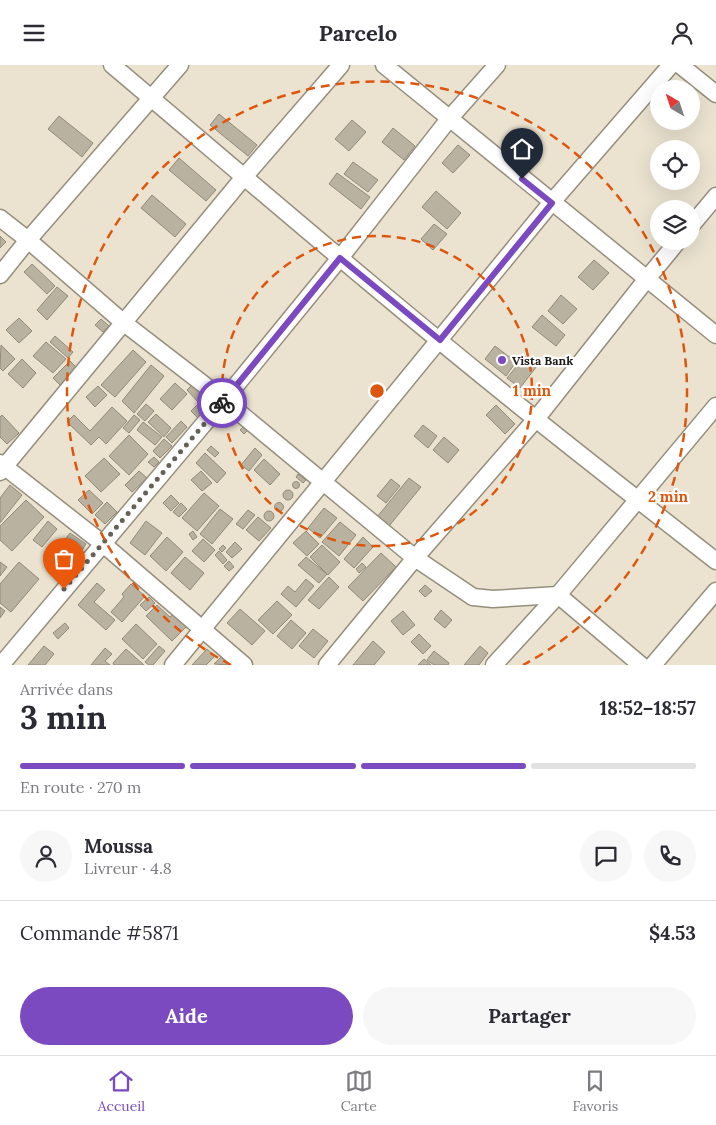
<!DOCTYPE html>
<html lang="fr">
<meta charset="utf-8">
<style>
body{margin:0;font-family:Lora,serif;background:#f7f7f7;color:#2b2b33;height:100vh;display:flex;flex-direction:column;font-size:19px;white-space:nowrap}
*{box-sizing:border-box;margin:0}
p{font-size:16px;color:#7c7c81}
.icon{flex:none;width:28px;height:28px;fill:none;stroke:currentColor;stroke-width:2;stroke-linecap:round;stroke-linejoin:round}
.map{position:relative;height:600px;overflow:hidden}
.sheet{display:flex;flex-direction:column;background:#fff;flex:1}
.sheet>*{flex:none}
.needle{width:32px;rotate:321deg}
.buttons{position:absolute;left:650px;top:15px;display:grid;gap:10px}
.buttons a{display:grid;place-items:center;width:50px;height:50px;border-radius:50%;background:#fff;box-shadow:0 5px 20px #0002;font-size:25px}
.pin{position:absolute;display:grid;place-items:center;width:42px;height:42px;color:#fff;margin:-51px -21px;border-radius:50% 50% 50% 0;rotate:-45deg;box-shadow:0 0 5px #0007}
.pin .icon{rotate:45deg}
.courier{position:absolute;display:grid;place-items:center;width:50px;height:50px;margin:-25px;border:4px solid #7b4ac1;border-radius:50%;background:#fff;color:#222;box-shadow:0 1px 6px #0007}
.headline em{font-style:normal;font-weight:700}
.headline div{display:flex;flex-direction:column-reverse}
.headline{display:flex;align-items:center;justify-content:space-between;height:85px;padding:0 20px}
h1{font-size:32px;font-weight:700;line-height:38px}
.bar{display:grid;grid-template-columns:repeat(4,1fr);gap:8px 5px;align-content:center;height:60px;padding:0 20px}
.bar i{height:6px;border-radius:4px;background:#e1e1e2}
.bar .on{background:#7b4ac1}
.bar p{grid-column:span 4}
.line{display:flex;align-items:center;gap:12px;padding:0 20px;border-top:1px solid #e1e1e2}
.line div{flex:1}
.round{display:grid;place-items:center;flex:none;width:52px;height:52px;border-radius:26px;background:#f7f7f7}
.button{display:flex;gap:10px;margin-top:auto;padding:10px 20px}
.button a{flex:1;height:58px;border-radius:30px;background:#7b4ac1;color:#fff;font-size:20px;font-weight:700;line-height:58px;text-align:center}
.button a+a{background:#f7f7f7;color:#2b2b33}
header{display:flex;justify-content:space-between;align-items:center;height:65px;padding:0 20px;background:#fff;font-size:22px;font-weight:700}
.tabs{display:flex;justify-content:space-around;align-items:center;height:70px;border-top:1px solid #e1e1e2;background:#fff;font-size:14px;color:#7c7c81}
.tabs a{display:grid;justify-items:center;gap:2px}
.tabs .on{color:#7b4ac1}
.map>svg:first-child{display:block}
</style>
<header><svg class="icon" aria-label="menu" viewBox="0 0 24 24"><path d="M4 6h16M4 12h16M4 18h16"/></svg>Parcelo<svg class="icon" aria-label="person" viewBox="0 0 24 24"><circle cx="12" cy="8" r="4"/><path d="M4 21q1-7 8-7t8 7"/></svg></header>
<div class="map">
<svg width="716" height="600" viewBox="0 0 716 600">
<rect width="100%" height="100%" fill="#ebe3d0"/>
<g fill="#bab2a0" stroke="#918a79">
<polygon points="219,49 257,80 248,91 210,60"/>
<polygon points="59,51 93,78 82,92 48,64"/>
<polygon points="352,55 366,67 349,86 335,74"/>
<polygon points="393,63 415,81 404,95 382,77"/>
<polygon points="458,80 470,90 453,108 442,98"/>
<polygon points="179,93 216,125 206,136 169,105"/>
<polygon points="353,97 378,115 368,127 344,109"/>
<polygon points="337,108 370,132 361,144 329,119"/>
<polygon points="436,126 461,148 447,164 422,142"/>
<polygon points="152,130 186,159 175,172 141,143"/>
<polygon points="434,159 447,169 433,185 421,174"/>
<polygon points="0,171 6,177 0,183"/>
<polygon points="594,195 609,208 593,225 578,212"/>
<polygon points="32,199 55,221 47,229 24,207"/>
<polygon points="57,222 68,231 47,255 37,245"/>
<polygon points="561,230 577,244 563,259 548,246"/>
<polygon points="542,250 565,270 556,281 532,262"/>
<polygon points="19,253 32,266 19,278 6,265"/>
<polygon points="101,254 109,261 103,267 95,260"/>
<polygon points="55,271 73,287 68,293 50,277"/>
<polygon points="46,277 66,294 53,308 33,291"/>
<polygon points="1,280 15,294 3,306 0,303"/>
<polygon points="495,281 516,297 506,311 485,294"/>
<polygon points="133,285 146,297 115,332 101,320"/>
<polygon points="525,291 537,301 520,323 507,313"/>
<polygon points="22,294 36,308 23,323 8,309"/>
<polygon points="70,296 77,303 60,320 53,313"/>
<polygon points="151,300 164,311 134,348 122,336"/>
<polygon points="175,318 187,329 172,345 160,334"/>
<polygon points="192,320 211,339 198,353 191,346 199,338 187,325"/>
<polygon points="98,321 107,330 95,342 86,332"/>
<polygon points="146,339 154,346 145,356 137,349"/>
<polygon points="496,340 515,359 505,369 486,350"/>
<polygon points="112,342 127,356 106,379 99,372 91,380 67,357 74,350 90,366"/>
<polygon points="156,349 171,363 164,372 148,357"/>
<polygon points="2,350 19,368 7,379 0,372 0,352"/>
<polygon points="134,350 140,355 129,368 123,363"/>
<polygon points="181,356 187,362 172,378 166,372"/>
<polygon points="143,357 162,372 155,380 137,365"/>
<polygon points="247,358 251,362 244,369 240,365"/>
<polygon points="423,360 437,371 428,383 414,371"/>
<polygon points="129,370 148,389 129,410 109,391"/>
<polygon points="444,372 459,385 448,398 433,385"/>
<polygon points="164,374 172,381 160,393 153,386"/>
<polygon points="211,381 219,388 215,392 207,385"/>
<polygon points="255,383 262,390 249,406 241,400"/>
<polygon points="205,388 226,408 217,418 196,398"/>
<polygon points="154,392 159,397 154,402 148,397"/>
<polygon points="104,393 120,409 101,427 85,411"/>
<polygon points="264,394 280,409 270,420 254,405"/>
<polygon points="139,406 147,413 132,427 125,420"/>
<polygon points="201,406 212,418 202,426 191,415"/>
<polygon points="298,409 306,415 303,418 296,412"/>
<polygon points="409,413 421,422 389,461 377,452"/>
<polygon points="391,414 400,421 386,438 377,431"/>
<circle cx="296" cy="420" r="3.5"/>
<polygon points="10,420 22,430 0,458 0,433"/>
<polygon points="89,425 103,438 92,449 78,435"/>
<circle cx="288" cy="430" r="5"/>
<polygon points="204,428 219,441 197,466 182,453"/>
<polygon points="171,430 179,438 171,446 163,438"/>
<polygon points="26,435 44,452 12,486 0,475 0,461"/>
<polygon points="107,437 117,447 105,459 95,450"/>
<circle cx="279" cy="442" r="4.5"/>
<polygon points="181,438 187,444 179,452 173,447"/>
<polygon points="324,443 337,453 320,473 308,463"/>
<polygon points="220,444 233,454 212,479 200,469"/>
<polygon points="248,445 255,450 243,464 236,459"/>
<circle cx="269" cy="451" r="5"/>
<polygon points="258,452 271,463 259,476 246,465"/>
<polygon points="48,456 57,464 42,482 33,475"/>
<polygon points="146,456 162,468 145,490 130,478"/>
<polygon points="340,457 356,470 339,491 322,477"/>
<polygon points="193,466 197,472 193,475 189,469"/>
<polygon points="306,466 319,479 307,491 293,478"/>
<polygon points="70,468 86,479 74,497 57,485"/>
<polygon points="167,472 183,487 166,506 150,491"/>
<polygon points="363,472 373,482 354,503 344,494"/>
<polygon points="203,474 215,485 204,497 192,486"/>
<polygon points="235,477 242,484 232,493 226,487"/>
<polygon points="223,480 226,483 222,487 219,484"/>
<polygon points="322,480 340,497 328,510 310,492"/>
<polygon points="219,486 227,495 223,499 215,490"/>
<polygon points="381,488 396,502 363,536 348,522"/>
<polygon points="185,492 204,508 190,525 171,508"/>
<polygon points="306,492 327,509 319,518 298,500"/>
<polygon points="229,496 234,502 229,506 224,501"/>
<polygon points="0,497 7,502 0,511"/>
<polygon points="19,497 39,514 11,547 0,538 0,519"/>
<polygon points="362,498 366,502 359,508 356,504"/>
<polygon points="329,512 339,522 319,544 308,535"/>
<polygon points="306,514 314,521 296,542 281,529 288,521 295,527"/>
<polygon points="97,518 105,525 94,537 115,555 106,565 78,540"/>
<polygon points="131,519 145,531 122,557 111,547 124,532 122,529"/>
<polygon points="425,520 432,526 425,532 419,526"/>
<polygon points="149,532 155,538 146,546 140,540"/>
<polygon points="277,536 292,550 273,569 258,555"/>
<polygon points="157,540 170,552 178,545 191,557 172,576 146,551"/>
<polygon points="0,542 5,546 0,553"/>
<polygon points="240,544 265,566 252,580 227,558"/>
<polygon points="441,545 452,555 445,563 434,554"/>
<polygon points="403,546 415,560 403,570 391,556"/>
<polygon points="291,555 306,568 292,584 277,571"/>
<polygon points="65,558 69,563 58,574 53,568"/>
<polygon points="136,559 157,579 143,594 122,574"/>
<polygon points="313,564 328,576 314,593 299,581"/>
<polygon points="419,569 431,581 423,589 411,577"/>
<polygon points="373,576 385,587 374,600 353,600"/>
<polygon points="44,581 54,589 45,600 28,600"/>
<polygon points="159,581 165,586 153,600 149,600 145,597"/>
<polygon points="480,581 488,588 479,600 464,600"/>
<polygon points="105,583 112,589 105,596 110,600 91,600"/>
<polygon points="126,584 144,600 114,600 113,598"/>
<polygon points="207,584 215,591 206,600 192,600"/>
<polygon points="434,586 449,598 448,600 434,600 427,595"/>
<polygon points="221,592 229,600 214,599"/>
<polygon points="424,594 431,600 418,600"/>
</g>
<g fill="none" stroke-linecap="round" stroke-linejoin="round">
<defs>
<g id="minor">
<path d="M 112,0 C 253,119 393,240 537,355 C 597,403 656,449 716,496"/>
<polyline points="384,0 716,270"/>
<polyline points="680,0 716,29"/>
<polyline points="0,153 28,175 124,258 224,335 415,493 473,532 493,534 558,530 641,600"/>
<polyline points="691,161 716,131"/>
<polyline points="0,210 28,175 180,0"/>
<polyline points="0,398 102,478 244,600"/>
<polyline points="0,407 244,112 341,0"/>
<polyline points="1,600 224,335 340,193 449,54 497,0"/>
<polyline points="173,600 552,137 671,0"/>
<polyline points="327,600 415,493 536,354 646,215 678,176"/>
<polyline points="494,600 558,530 716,341"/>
<polyline points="653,600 716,526"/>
</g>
</defs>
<use href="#minor" stroke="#968e7d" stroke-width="19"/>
<use href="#minor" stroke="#fff" stroke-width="16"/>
</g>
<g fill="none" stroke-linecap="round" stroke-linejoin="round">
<polyline stroke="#666156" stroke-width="5" stroke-dasharray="0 9" points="64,524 222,338"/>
<polyline stroke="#7b4ac1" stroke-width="6" points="222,338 340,193 440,275 552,138 522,114"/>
</g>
<g fill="none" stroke="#de560c" stroke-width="2.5" stroke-dasharray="9 6">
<circle cx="377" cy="326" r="155"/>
<path d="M231 600A310 310 0 1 1 523 600"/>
</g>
<circle fill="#7b4ac1" stroke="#fff" stroke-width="2" cx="502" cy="295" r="5"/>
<g text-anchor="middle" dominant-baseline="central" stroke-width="4.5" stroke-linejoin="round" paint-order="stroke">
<g font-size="12" font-weight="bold" fill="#1e1b15" stroke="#fff" text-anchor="start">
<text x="512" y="295">Vista Bank</text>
</g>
</g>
<circle cx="377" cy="326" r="8" fill="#de560c" stroke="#fff" stroke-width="2.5"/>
<g font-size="15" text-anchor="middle" font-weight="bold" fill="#de560c" stroke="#fff" stroke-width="4.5" stroke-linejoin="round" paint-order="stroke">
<text x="532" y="331">1 min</text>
<text x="668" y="437">2 min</text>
</g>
</svg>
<div class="buttons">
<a><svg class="needle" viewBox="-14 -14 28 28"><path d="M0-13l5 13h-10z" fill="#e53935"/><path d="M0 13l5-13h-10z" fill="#7c7c81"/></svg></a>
<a><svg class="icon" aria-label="locate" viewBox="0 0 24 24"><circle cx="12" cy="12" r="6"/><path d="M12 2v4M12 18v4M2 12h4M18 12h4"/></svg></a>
<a><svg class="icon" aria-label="layers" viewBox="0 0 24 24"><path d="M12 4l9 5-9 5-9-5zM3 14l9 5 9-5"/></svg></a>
</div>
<div class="pin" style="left:64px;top:524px;background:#ea580c"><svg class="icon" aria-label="bag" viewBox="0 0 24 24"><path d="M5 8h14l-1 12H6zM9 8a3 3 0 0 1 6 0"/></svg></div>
<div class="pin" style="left:522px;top:114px;background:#1f2937"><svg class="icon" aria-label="home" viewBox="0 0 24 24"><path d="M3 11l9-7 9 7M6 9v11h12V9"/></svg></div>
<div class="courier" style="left:222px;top:338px"><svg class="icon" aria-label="bike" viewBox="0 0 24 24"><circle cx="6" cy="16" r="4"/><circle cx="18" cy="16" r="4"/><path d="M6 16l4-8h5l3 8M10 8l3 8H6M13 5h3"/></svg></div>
</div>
<section class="sheet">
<div class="headline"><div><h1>3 min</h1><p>Arrivée dans</p></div><em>18:52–18:57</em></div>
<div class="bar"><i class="on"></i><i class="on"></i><i class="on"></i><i></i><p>En route · 270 m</p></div>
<div class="line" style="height:90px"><a class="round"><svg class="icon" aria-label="person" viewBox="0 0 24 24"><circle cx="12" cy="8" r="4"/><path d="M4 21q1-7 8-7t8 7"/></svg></a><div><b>Moussa</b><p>Livreur · 4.8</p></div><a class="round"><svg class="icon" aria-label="chat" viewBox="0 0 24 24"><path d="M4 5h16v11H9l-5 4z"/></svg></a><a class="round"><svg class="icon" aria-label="phone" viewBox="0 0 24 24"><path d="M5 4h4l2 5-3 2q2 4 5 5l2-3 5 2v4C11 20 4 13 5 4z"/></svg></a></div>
<div class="line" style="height:65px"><div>Commande #5871</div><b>$4.53</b></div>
<div class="button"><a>Aide</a><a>Partager</a></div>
</section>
<nav class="tabs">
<a class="on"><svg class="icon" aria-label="home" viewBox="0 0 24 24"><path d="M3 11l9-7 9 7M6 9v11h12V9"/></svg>Accueil</a>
<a><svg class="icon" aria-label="map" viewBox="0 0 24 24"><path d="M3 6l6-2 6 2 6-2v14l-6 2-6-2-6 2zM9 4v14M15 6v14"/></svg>Carte</a>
<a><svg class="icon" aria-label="saved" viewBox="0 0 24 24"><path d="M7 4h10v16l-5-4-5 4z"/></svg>Favoris</a>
</nav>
